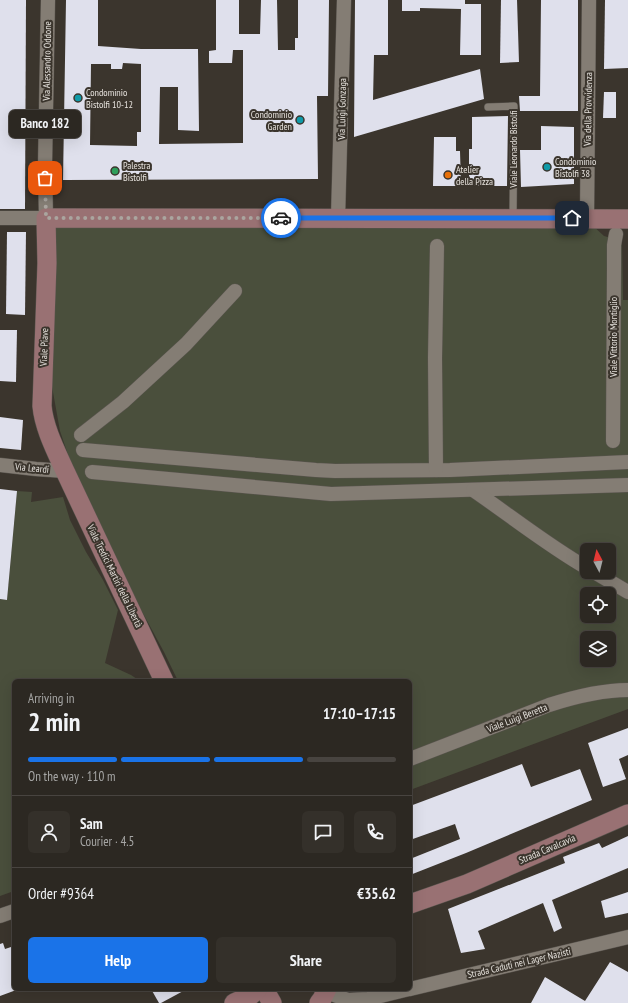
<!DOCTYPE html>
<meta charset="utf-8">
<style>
body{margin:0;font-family:"PT Sans Narrow",sans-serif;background:#34302a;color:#f1f3f6;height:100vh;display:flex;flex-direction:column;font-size:15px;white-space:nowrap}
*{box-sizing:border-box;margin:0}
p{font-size:13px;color:#a6a6a5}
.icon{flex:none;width:22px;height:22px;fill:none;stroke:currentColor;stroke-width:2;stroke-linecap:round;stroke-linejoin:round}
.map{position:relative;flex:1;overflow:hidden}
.panel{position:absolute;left:12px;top:679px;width:400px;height:312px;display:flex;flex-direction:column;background:#2c2822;border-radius:6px;box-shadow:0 4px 16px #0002,0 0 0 1px #484440}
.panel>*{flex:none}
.needle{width:26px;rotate:353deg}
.controls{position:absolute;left:580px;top:543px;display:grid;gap:8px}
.controls a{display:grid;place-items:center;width:36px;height:36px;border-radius:6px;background:#2c2822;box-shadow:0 4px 16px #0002,0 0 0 1px #484440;font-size:20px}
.pin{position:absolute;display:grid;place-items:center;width:34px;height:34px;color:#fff;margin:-17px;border-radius:8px;box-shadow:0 2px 6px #0006}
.courier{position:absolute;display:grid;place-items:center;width:40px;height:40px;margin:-20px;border:3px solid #1a73e8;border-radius:50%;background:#fff;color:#222;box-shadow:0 1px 5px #0007}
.bubble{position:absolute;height:28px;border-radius:6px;background:#2c2822;box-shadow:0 4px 16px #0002,0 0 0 1px #484440;font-size:13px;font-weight:600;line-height:28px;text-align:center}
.summary em{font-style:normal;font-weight:600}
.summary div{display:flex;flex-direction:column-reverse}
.summary{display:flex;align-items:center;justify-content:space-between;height:68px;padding:0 16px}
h1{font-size:26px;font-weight:600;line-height:30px}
.bar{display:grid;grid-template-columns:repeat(4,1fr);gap:6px 4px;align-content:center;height:48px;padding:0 16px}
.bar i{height:5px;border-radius:3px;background:#484440}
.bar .on{background:#1a73e8}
.bar p{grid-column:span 4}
.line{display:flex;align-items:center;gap:10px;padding:0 16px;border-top:1px solid #484440}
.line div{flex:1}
.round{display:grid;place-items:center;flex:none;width:42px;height:42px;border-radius:6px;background:#34302a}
.cta{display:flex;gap:8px;margin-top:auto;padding:8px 16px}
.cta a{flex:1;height:46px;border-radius:6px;background:#1a73e8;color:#fff;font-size:16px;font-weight:600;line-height:46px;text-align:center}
.cta a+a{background:#34302a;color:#f1f3f6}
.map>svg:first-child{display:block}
</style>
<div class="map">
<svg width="628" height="1003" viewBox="0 0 628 1003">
<rect width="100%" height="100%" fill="#3b352d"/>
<g fill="#4a4f3c" fill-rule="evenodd">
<path d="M 592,225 L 604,236 L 622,241 L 623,300 L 628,300 L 628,709 L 410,790 L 410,681 L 178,681 L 164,652 L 119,569 L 82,496 L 60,431 L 51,381 L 52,227 ZM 587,550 L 609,550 L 609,572 L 587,572 ZM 587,594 L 609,594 L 609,616 L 587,616 ZM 587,638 L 609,638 L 609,660 L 587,660 Z"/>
<polygon points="17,491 32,492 31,502 63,497 70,520 86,552 103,580 118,610 105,663 131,675 140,681 14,681 14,891 0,896 0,599 7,600"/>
</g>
<g fill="#dfe0ec" fill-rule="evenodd">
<polygon points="0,0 26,0 25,209 0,209"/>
<path d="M 66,0 L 98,0 L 98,46 L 141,49 L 198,49 L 199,131 L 178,130 L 178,87 L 160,87 L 159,144 L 243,143 L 243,50 L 233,50 L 232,63 L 209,63 L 209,51 L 216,50 L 216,0 L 239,0 L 239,34 L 260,34 L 261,0 L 277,0 L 278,50 L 295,50 L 295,38 L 298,38 L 298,0 L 329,0 L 328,96 L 317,96 L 318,179 L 63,180 ZM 123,63 L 141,64 L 141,132 L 137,132 L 137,146 L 90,145 L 91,64 L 111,64 L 111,69 L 122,69 Z"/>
<polygon points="355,0 388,0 388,55 374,55 373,100 480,69 484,99 354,137"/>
<polygon points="402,0 465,0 465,4 481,4 481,55 460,55 461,9 420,8 420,11 402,11"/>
<polygon points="501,0 517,0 519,62 500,63"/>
<polygon points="541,0 578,0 578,111 520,111 519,96 540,96"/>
<polygon points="605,0 628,0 628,68 604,69"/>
<polygon points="604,92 616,92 616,118 603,118"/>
<polygon points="508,116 507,186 469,186 469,149 472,149 472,117"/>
<polygon points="541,126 574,127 574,184 521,187 520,150 541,150"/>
<polygon points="434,137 456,137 456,151 460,151 461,186 433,186"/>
<polygon points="7,232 26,232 25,315 6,314"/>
<polygon points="0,330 17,330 16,382 0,381"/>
<polygon points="0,417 23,420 21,450 0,448"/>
<polygon points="0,489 17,491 7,600 0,599"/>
<polygon points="628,728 628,755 619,759 626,779 603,787 588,743"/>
<polygon points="522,764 531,787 580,769 592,800 466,853 410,875 410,859 460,839 455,824 410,840 410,806"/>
<polygon points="628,836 628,868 552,900 562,928 554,932 543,903 478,931 485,949 461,953 448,909 565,863 563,857 599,843 602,848"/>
<polygon points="628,892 628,913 605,918 601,901"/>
<polygon points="3,943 5,949 14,946 14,989 19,989 0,996 0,944"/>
<polygon points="610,962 628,972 628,1003 531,1003 545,977 585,1001"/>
<polygon points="151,989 187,989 161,1003 159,1003"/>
</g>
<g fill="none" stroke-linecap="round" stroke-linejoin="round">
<defs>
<polyline id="lane" points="488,107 514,106 513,218"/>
<g id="street">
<polyline points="0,218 46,218 45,166 48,0"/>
<polyline points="338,218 344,0"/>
<polyline points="587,218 589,0"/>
<polyline points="81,435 123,402 186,344 235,291"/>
<polyline points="613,441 614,267 614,245 616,234"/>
<polyline points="83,450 316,470 335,471 450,470 628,462"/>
<polyline points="0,465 36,469 65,471"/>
<polyline points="436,470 435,358 437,246"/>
<polyline points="92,472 331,494 628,485"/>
<path d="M 473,490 C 511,516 547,545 587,568"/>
<polyline points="594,572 628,592"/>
<path d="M 410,759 L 549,705 C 574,697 601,690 628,690"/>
<polyline points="0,916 14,911"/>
<polyline points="410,989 628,937"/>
<polyline points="326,992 348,1000 368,999 409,989"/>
</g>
<g id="secondary">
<path d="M 164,681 L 65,471 C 56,451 44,428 42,406 L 47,263 L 46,218 L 628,219"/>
<polyline points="410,904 467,884 628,814"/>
<polyline points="265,989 268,996 272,1003"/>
<polyline points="234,1003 250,996 258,989"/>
<polyline points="319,1003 322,999 327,989"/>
</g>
</defs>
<use href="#lane" stroke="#59544e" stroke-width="8"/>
<use href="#street" stroke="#59544e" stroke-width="15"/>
<use href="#secondary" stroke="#59544e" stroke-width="20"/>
<use href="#lane" stroke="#847d74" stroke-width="7"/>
<use href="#street" stroke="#847d74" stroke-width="14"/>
<use href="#secondary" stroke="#997173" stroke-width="19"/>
</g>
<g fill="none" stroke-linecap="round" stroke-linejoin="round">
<polyline stroke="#aaa59f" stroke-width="4" stroke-dasharray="0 7.2" points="45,178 46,218 281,218"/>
<polyline stroke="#1a73e8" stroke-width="5" points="281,218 572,218"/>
</g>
<g fill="#0f9aa8" stroke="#3b352d" stroke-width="1.5">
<circle cx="78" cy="98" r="4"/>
<circle cx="300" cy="120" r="4"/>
<circle cx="547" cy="167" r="4"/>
</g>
<circle fill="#2e9e5b" stroke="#3b352d" stroke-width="1.5" cx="115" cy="171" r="4"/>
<circle fill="#e8710a" stroke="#3b352d" stroke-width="1.5" cx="448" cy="175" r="4"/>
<g text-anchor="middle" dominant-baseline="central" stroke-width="4" stroke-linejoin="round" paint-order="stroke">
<g font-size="10" fill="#e6e2dd" stroke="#3b352d">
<text transform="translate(47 61) rotate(-89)">Via Alessandro Oddone</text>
<text transform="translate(342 109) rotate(-89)">Via Luigi Gonzaga</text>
<text transform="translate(588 109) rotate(-89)">Via della Provvidenza</text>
<text transform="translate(513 149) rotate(-90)">Viale Leonardo Bistolfi</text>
<text transform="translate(613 337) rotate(-90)">Viale Vittorio Montiglio</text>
<text transform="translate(44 347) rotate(-88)">Viale Piave</text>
<text transform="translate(32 468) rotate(5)">Via Leardi</text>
<text transform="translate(115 576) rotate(64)">Viale Tredici Martiri della Libertà</text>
<text transform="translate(517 718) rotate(-21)">Viale Luigi Beretta</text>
<text transform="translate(547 849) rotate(-23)">Strada Cavalcavia</text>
<text transform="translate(519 963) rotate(-13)">Strada Caduti nei Lager Nazisti</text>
</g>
<g font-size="10" fill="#e6e2dd" stroke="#3b352d" text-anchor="start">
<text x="86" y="92">Condominio<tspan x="86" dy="12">Bistolfi 10-12</tspan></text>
<text x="292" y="114" text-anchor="end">Condominio<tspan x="292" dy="12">Garden</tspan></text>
<text x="555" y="161">Condominio<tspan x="555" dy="12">Bistolfi 38</tspan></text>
<text x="123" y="165">Palestra<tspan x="123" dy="12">Bistolfi</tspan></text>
<text x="456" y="169">Atelier<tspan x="456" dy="12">della Pizza</tspan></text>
</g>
</g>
</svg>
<div class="controls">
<a><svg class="needle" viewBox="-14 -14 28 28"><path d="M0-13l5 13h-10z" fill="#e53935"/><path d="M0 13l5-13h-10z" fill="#a6a6a5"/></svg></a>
<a><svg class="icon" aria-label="locate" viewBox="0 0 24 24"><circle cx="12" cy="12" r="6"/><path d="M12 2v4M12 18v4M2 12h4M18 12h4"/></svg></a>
<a><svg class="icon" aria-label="layers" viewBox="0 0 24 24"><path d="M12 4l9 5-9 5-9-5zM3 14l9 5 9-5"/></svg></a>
</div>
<div class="pin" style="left:45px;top:178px;background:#ea580c"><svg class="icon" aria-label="bag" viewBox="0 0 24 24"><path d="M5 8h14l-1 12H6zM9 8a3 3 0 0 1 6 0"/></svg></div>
<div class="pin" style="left:572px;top:218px;background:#1f2937"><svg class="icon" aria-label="home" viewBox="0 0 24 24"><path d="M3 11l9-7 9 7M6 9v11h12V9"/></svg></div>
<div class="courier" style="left:281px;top:218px"><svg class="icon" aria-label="car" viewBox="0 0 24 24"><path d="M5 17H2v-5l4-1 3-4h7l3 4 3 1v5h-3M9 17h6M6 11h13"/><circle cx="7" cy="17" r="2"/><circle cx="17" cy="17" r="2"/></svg></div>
<div class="bubble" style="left:9px;top:110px;width:72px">Banco 182</div>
<section class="panel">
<div class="summary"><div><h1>2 min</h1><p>Arriving in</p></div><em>17:10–17:15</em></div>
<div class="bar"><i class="on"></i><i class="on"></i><i class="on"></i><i></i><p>On the way · 110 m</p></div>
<div class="line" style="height:72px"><a class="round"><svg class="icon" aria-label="person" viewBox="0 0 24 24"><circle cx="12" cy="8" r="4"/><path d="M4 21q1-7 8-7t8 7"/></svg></a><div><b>Sam</b><p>Courier · 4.5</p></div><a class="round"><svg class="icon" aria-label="chat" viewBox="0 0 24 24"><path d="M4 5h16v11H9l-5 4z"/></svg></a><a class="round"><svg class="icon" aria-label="phone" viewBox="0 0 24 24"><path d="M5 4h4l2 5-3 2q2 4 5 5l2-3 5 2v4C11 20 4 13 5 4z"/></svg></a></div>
<div class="line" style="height:52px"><div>Order #9364</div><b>€35.62</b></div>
<div class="cta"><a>Help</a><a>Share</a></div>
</section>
</div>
